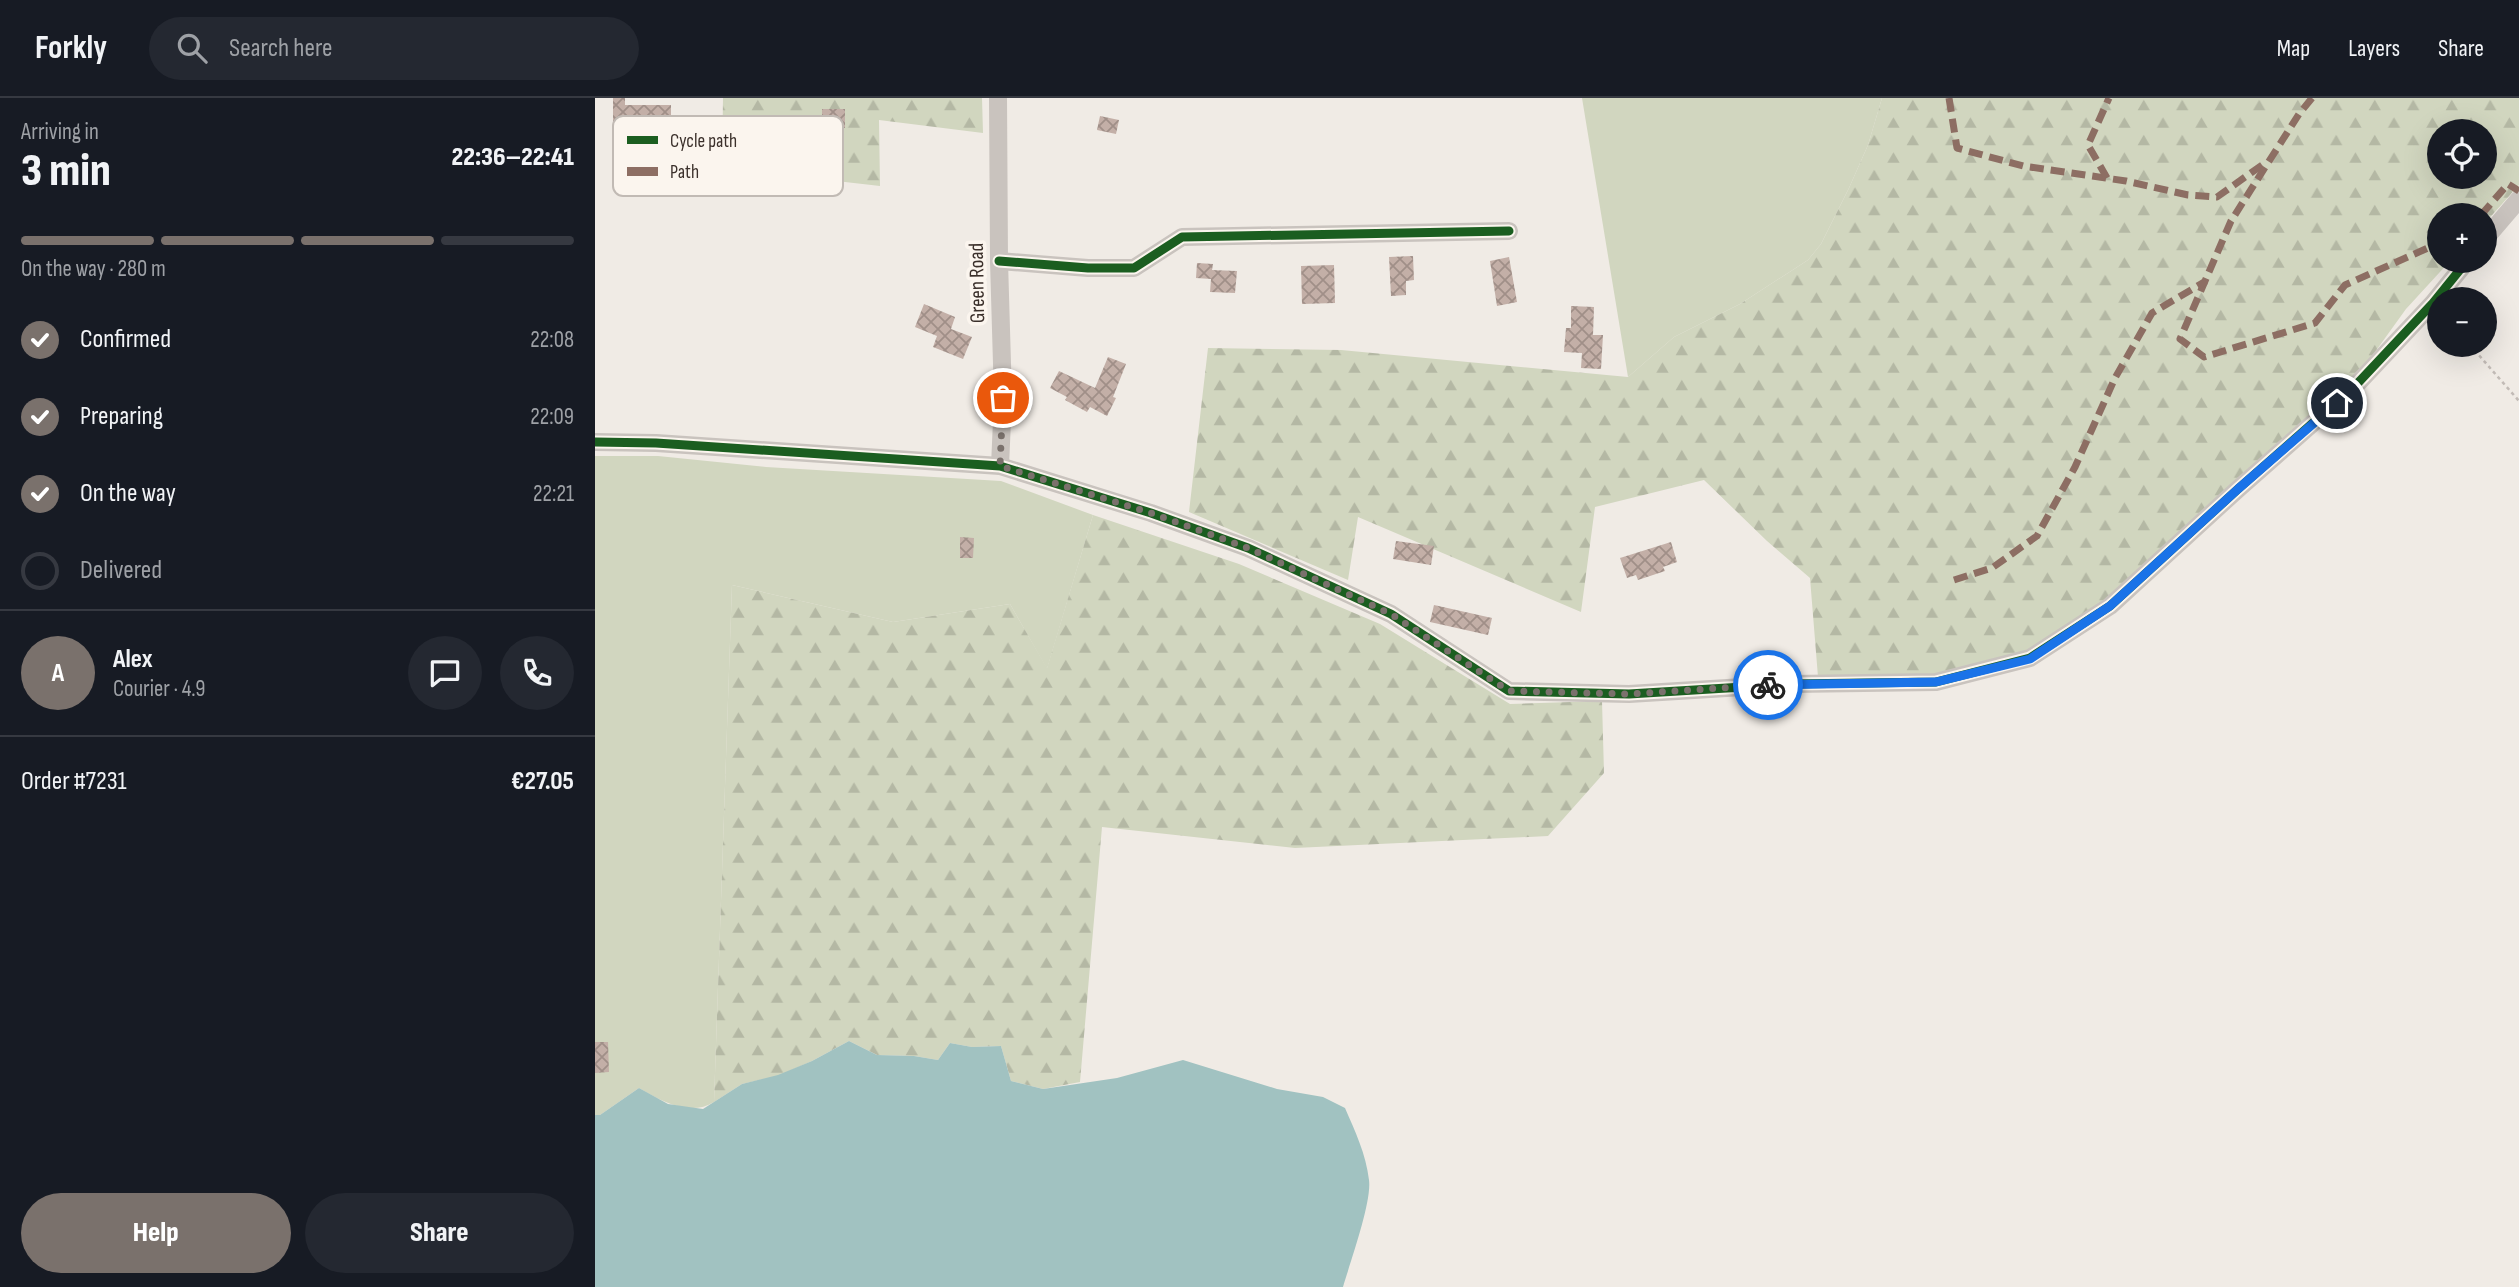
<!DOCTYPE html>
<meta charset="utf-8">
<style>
body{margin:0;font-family:"Sofia Sans Condensed",sans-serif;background:#242831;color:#f1f3f6;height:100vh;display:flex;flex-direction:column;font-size:26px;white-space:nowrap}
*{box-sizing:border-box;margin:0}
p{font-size:23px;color:#9ea1a6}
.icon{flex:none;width:38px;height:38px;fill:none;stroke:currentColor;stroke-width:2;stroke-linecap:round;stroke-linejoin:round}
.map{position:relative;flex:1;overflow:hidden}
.panel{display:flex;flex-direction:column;background:#171b24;width:595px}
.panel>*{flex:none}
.controls{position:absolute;left:1832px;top:21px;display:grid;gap:14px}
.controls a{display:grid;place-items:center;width:70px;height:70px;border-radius:50%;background:#171b24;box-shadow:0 7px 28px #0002;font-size:35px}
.pin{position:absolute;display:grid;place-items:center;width:60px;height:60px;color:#fff;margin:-30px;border:4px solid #fff;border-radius:50%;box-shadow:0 2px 7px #0007}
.courier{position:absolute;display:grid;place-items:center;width:70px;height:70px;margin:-35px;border:5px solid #1a73e8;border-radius:50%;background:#fff;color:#222;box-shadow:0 2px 9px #0007}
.summary em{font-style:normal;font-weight:800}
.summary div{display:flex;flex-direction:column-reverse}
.summary{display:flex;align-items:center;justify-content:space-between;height:119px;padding:0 21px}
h1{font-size:46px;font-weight:800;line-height:52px}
.bar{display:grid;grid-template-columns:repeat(4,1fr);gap:10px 7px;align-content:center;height:84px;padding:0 21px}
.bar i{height:9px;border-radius:5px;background:#363941}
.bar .selected{background:#7a716c}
.bar p{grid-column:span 4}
.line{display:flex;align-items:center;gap:18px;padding:0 21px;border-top:2px solid #363941}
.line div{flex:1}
.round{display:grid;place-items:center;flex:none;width:74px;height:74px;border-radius:37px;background:#242831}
ol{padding:0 21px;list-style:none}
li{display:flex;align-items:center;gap:21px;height:77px}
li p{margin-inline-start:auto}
li .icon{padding:7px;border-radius:50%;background:#7a716c;color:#fff;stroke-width:4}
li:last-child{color:#9ea1a6}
li i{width:38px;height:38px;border:4px solid #363941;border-radius:50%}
.action{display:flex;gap:14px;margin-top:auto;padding:14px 21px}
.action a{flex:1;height:80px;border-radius:42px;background:#7a716c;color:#fff;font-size:28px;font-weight:800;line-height:80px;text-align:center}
.action a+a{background:#242831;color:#f1f3f6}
header{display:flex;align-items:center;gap:42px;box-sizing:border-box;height:98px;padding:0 35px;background:#171b24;border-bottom:2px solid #363941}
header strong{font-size:33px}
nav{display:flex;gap:38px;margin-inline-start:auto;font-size:24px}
.search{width:490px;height:63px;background:#242831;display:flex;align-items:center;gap:18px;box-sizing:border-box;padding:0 24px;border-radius:38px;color:#9ea1a6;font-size:26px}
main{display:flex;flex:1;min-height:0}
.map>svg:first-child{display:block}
</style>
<header>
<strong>Forkly</strong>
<div class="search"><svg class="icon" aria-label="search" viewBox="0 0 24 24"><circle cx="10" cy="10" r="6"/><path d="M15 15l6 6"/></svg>Search here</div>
<nav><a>Map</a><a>Layers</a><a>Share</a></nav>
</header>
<main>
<section class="panel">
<div class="summary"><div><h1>3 min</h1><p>Arriving in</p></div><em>22:36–22:41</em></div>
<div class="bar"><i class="selected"></i><i class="selected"></i><i class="selected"></i><i></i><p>On the way · 280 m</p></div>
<ol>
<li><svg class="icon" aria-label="check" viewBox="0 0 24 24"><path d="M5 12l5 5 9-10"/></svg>Confirmed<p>22:08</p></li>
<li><svg class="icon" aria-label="check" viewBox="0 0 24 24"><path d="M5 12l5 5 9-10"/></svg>Preparing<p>22:09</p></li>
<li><svg class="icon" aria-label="check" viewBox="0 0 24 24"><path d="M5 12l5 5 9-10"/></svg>On the way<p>22:21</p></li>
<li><i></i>Delivered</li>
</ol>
<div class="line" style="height:126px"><b class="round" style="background:#7a716c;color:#fff">A</b><div><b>Alex</b><p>Courier · 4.9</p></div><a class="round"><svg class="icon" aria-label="chat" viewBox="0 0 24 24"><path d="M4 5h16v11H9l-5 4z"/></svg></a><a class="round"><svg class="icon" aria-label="phone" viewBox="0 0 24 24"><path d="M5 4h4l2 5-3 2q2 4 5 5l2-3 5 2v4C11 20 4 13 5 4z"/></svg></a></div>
<div class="line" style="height:91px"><div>Order #7231</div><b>€27.05</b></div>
<div class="action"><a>Help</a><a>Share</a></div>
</section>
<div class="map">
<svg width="1924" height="1189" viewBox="0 0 1924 1189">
<defs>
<pattern id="forest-firs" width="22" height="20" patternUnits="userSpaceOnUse" patternTransform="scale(1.75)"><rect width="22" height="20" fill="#d1d6bf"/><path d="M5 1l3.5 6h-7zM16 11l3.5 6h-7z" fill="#b4b8a4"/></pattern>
<pattern id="building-cross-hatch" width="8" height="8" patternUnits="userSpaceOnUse" patternTransform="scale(1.75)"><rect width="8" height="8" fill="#c3afa7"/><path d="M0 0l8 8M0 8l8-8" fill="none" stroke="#a08f88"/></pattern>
</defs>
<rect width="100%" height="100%" fill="#f0ebe5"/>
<g fill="#d1d6bf">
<polygon points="987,0 1287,0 1273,47 1254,90 1226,146 1213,162 1145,206 1079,239 1033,279"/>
<path d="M 0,358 L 63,358 L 171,369 L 406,383 L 498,417 L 452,571 L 415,506 L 298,524 L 137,487 L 119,1004 C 95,1019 66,1003 44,990 L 5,1017 L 0,1017 Z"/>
</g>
<g fill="url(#forest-firs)" fill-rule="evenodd">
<polygon points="128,0 387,0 388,35 284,22 285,88 127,70"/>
<path d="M 1287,0 L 1924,0 L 1924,87 L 1890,125 L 1890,117 L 1844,117 L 1844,163 L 1855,163 L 1811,211 L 1731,322 L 1454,549 L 1346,579 L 1223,579 L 1215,480 L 1172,443 L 1109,382 L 1000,409 L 986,514 L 763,419 L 753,482 L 594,414 L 613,250 L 746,252 L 1033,279 L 1079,239 L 1145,206 L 1213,162 L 1226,146 L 1254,90 L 1273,47 ZM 1844,33 L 1890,33 L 1890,79 L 1844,79 Z"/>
<polygon points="498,417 644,466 785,526 915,606 1007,603 1009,675 953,738 700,750 507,729 485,984 448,991 416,983 406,948 377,949 355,945 343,962 319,958 282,957 254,943 217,963 183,978 147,986 119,1004 137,487 298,524 415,506 452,570"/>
</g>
<path fill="#a1c2c1" d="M 254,943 L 282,957 L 319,958 L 343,962 L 355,945 L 377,949 L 406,948 L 416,983 L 448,991 L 522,980 L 588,962 L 682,991 L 728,999 L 750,1010 C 760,1033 771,1056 774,1082 C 777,1104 755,1165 748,1189 L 0,1189 L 0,1017 L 5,1017 L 44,990 L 73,1006 L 108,1011 L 147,986 L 183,977 L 217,963 Z"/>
<g fill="url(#building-cross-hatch)">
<polygon points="18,0 30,0 30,7 76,7 76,31 35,31 35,45 18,45"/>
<polygon points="227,11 250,11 250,30 227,29"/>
<polygon points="505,18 524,22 521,36 502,32"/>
<polygon points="818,158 819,182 811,183 811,197 796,198 794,159"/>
<polygon points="914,159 922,204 902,208 895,163"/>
<polygon points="602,165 618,166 617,172 642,173 640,195 615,194 616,181 601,180"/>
<polygon points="739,167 740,205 707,206 706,168"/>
<polygon points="329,206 360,219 356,231 377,239 368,261 338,249 342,238 320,229"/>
<polygon points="976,208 999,209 998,237 1008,237 1006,271 986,270 987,255 969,254 971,230 976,230"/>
<polygon points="513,259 531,266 518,299 521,300 512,318 495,309 492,314 470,302 472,299 455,290 464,273 500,290"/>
<polygon points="365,439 379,440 378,460 365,460"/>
<polygon points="801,443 839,448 836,467 798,461"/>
<polygon points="1076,444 1082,464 1068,469 1070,473 1043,482 1041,477 1032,480 1025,460"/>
<polygon points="839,507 897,520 893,537 835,524"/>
<polygon points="0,944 13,944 14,974 0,975"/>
</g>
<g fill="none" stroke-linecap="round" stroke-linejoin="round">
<polyline stroke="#c2bbb6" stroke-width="2.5" stroke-dasharray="3.5 3.5" stroke-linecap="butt" points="1875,247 1924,303"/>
<g stroke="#c9c3be" stroke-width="18">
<polyline points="403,0 404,163 408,300 405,368"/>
<polyline points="1890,141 1924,101"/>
<polyline points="404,163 493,170 539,170 587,139 914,133"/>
<polyline points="0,344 61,345 405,368 556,415 653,450 796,516 914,593 1034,596 1197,586 1341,584 1435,560 1515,508 1643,391 1761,287 1838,205 1872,163"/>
</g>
<g stroke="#8d6e63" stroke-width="7" stroke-dasharray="14 7" stroke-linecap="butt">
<polyline points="1354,0 1362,50 1428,68 1531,83 1593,97 1622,99 1670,65"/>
<polyline points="1717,0 1704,16 1636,123 1585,241 1609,259 1720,225 1750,187 1844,145"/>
<polyline points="1512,80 1493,47 1514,0"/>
<polyline points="1886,117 1913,86 1924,93"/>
<polyline points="1359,482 1397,470 1442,438 1480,369 1520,280 1557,215 1611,183"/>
</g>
<defs>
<g id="cycleway">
<polyline points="404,163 493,170 539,170 587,139 914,133"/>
<polyline points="0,344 61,345 405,368 556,415 653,450 796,516 914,593 1034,596 1197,586 1341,584 1435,560 1515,508 1643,391 1761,287 1838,205 1872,163"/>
</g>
</defs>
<use href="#cycleway" stroke="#fbf5ee" stroke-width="13"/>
<use href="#cycleway" stroke="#1b5e20" stroke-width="9"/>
</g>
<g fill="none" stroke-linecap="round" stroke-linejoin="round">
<polyline stroke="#7a716c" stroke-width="7" stroke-dasharray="0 12.6" points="408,300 405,368 556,415 653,450 796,516 914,593 1034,596 1173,587"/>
<polyline stroke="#1a73e8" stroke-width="9" points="1173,587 1341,584 1435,561 1515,508 1643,391 1742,305"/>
</g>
<g text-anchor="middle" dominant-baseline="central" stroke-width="7" stroke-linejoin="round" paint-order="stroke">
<g font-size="21" fill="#3b302b" stroke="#fbf5ee">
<text transform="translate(382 185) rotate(-91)">Green Road</text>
</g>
</g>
<rect x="18" y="18" width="230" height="80" rx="10" fill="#fbf5ee" stroke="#c1bab4" stroke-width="2"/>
<rect x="32" y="38" width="31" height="8" fill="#1b5e20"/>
<rect x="32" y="69" width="31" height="9" fill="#8d6e63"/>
<g font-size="19" fill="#3b302b">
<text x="75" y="49">Cycle path</text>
<text x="75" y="80">Path</text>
</g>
</svg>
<div class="controls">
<a><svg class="icon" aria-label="locate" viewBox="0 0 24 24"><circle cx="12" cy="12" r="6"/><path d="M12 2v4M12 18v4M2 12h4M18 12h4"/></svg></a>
<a>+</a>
<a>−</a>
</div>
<div class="pin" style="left:408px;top:300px;background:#ea580c"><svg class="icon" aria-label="bag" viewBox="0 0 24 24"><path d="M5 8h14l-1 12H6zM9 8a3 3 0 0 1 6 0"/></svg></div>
<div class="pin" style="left:1742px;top:305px;background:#1f2937"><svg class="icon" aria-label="home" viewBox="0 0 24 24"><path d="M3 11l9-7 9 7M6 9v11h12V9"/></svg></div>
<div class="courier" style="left:1173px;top:587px"><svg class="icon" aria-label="bike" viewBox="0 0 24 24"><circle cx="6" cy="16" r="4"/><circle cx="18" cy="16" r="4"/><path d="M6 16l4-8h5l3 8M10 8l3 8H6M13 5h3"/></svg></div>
</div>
</main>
